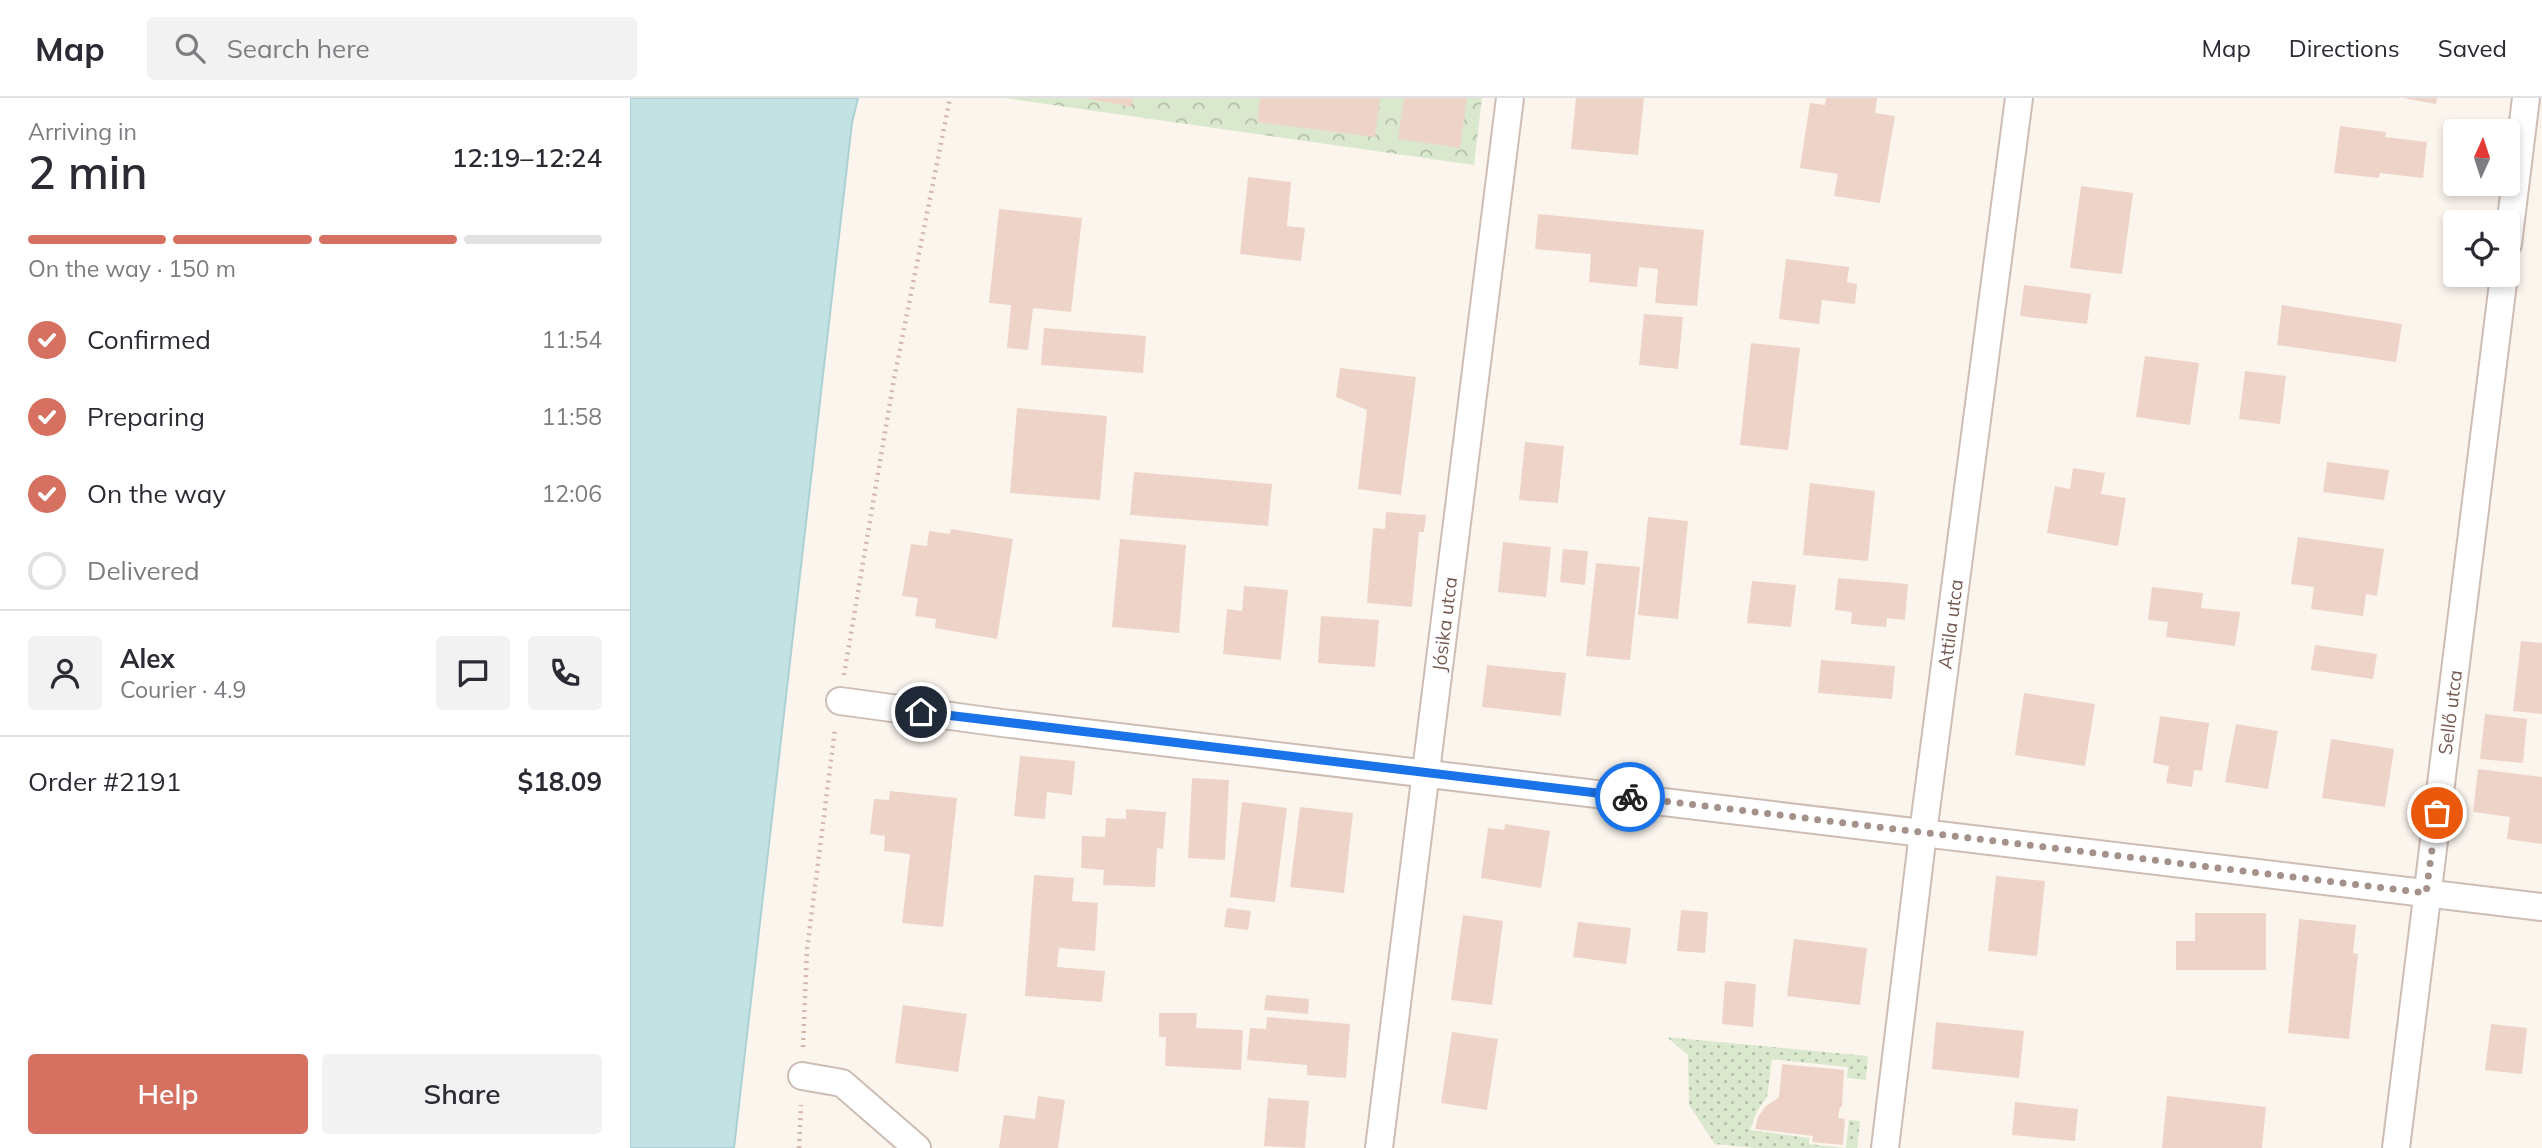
<!DOCTYPE html>
<meta charset="utf-8">
<style>
body{margin:0;font-family:Mulish,sans-serif;background:#f2f2f3;color:#2b2b33;height:100vh;display:flex;flex-direction:column;font-size:26px;white-space:nowrap}
*{box-sizing:border-box;margin:0}
p{font-size:23px;color:#7c7c81}
.icon{flex:none;width:38px;height:38px;fill:none;stroke:currentColor;stroke-width:2;stroke-linecap:round;stroke-linejoin:round}
.map{position:relative;flex:1;overflow:hidden}
.details{display:flex;flex-direction:column;background:#fff;width:630px}
.details>*{flex:none}
.needle{width:46px;rotate:3deg}
.fabs{position:absolute;left:1813px;top:21px;display:grid;gap:14px}
.fabs a{display:grid;place-items:center;width:77px;height:77px;border-radius:7px;background:#fff;box-shadow:0 4px 10px #0003;font-size:35px}
.pin{position:absolute;display:grid;place-items:center;width:60px;height:60px;color:#fff;margin:-30px;border:4px solid #fff;border-radius:50%;box-shadow:0 2px 7px #0007}
.courier{position:absolute;display:grid;place-items:center;width:70px;height:70px;margin:-35px;border:5px solid #1a73e8;border-radius:50%;background:#fff;color:#222;box-shadow:0 2px 9px #0007}
.headline em{font-style:normal;font-weight:600}
.headline div{display:flex;flex-direction:column-reverse}
.headline{display:flex;align-items:center;justify-content:space-between;height:119px;padding:0 28px}
h1{font-size:46px;font-weight:600;line-height:52px}
.bar{display:grid;grid-template-columns:repeat(4,1fr);gap:10px 7px;align-content:center;height:84px;padding:0 28px}
.bar i{height:9px;border-radius:5px;background:#e1e1e2}
.bar .selected{background:#d67161}
.bar p{grid-column:span 4}
.line{display:flex;align-items:center;gap:18px;padding:0 28px;border-top:2px solid #e1e1e2}
.line div{flex:1}
.round{display:grid;place-items:center;flex:none;width:74px;height:74px;border-radius:7px;background:#f2f2f3}
ol{padding:0 28px;list-style:none}
li{display:flex;align-items:center;gap:21px;height:77px}
li p{margin-inline-start:auto}
li .icon{padding:7px;border-radius:50%;background:#d67161;color:#fff;stroke-width:4}
li:last-child{color:#7c7c81}
li i{width:38px;height:38px;border:4px solid #e1e1e2;border-radius:50%}
.button{display:flex;gap:14px;margin-top:auto;padding:14px 28px}
.button a{flex:1;height:80px;border-radius:7px;background:#d67161;color:#fff;font-size:28px;font-weight:600;line-height:80px;text-align:center}
.button a+a{background:#f2f2f3;color:#2b2b33}
header{display:flex;align-items:center;gap:42px;box-sizing:border-box;height:98px;padding:0 35px;background:#fff;border-bottom:2px solid #e1e1e2}
header strong{font-size:33px}
nav{display:flex;gap:38px;margin-inline-start:auto;font-size:24px}
.search{width:490px;height:63px;background:#f2f2f3;display:flex;align-items:center;gap:18px;box-sizing:border-box;padding:0 24px;border-radius:7px;color:#7c7c81;font-size:26px}
main{display:flex;flex:1;min-height:0}
.map>svg:first-child{display:block}
</style>
<header>
<strong>Map</strong>
<div class="search"><svg class="icon" aria-label="search" viewBox="0 0 24 24"><circle cx="10" cy="10" r="6"/><path d="M15 15l6 6"/></svg>Search here</div>
<nav><a>Map</a><a>Directions</a><a>Saved</a></nav>
</header>
<main>
<section class="details">
<div class="headline"><div><h1>2 min</h1><p>Arriving in</p></div><em>12:19–12:24</em></div>
<div class="bar"><i class="selected"></i><i class="selected"></i><i class="selected"></i><i></i><p>On the way · 150 m</p></div>
<ol>
<li><svg class="icon" aria-label="check" viewBox="0 0 24 24"><path d="M5 12l5 5 9-10"/></svg>Confirmed<p>11:54</p></li>
<li><svg class="icon" aria-label="check" viewBox="0 0 24 24"><path d="M5 12l5 5 9-10"/></svg>Preparing<p>11:58</p></li>
<li><svg class="icon" aria-label="check" viewBox="0 0 24 24"><path d="M5 12l5 5 9-10"/></svg>On the way<p>12:06</p></li>
<li><i></i>Delivered</li>
</ol>
<div class="line" style="height:126px"><a class="round"><svg class="icon" aria-label="person" viewBox="0 0 24 24"><circle cx="12" cy="8" r="4"/><path d="M4 21q1-7 8-7t8 7"/></svg></a><div><b>Alex</b><p>Courier · 4.9</p></div><a class="round"><svg class="icon" aria-label="chat" viewBox="0 0 24 24"><path d="M4 5h16v11H9l-5 4z"/></svg></a><a class="round"><svg class="icon" aria-label="phone" viewBox="0 0 24 24"><path d="M5 4h4l2 5-3 2q2 4 5 5l2-3 5 2v4C11 20 4 13 5 4z"/></svg></a></div>
<div class="line" style="height:91px"><div>Order #2191</div><b>$18.09</b></div>
<div class="button"><a>Help</a><a>Share</a></div>
</section>
<div class="map">
<svg width="1912" height="1050" viewBox="0 0 1912 1050">
<defs>
<pattern id="grass-dots" width="8" height="8" patternUnits="userSpaceOnUse" patternTransform="scale(1.75)"><rect width="8" height="8" fill="#dae8cd"/><path d="M2 2h.1M6 6h.1" fill="none" stroke="#b5bfa9" stroke-width="1.8" stroke-linecap="round"/></pattern>
<pattern id="park-crowns" width="20" height="18" patternUnits="userSpaceOnUse" patternTransform="scale(1.75)"><rect width="20" height="18" fill="#dae8cd"/><path d="M2 6a3 3 0 1 1 6 0M12 15a3 3 0 1 1 6 0" fill="none" stroke="#b5bfa9"/></pattern>
</defs>
<rect width="100%" height="100%" fill="#fbf5ee"/>
<polygon fill="url(#grass-dots)" points="1037,939 1238,958 1236,982 1217,980 1218,969 1142,961 1137,999 1127,1013 1120,1032 1179,1040 1179,1046 1216,1050 1219,1022 1230,1023 1227,1050 1126,1050 1085,1046 1059,1007 1058,957"/>
<polygon fill="url(#park-crowns)" points="374,0 852,0 844,67"/>
<polygon fill="#c3e2e3" stroke="#abd1d4" stroke-width="2" points="0,0 228,0 222,25 104,1050 0,1050"/>
<g fill="#eed4c8">
<polygon points="455,0 503,0 501,9"/>
<polygon points="630,0 750,0 745,39 627,24"/>
<polygon points="774,0 837,0 830,50 768,41"/>
<polygon points="946,0 1014,0 1008,57 941,51"/>
<polygon points="1196,0 1247,0 1245,15 1265,18 1250,105 1204,98 1208,76 1170,70 1180,5 1195,7"/>
<polygon points="1773,0 1807,0 1806,6"/>
<polygon points="1710,28 1756,34 1755,39 1797,44 1793,80 1750,75 1749,80 1704,75"/>
<polygon points="618,79 661,84 657,128 675,130 671,163 610,156"/>
<polygon points="1451,88 1503,95 1492,176 1440,170"/>
<polygon points="369,111 452,120 441,214 403,210 398,252 377,250 381,207 359,205"/>
<polygon points="908,116 1074,132 1067,208 1025,205 1028,171 1009,169 1007,189 959,184 961,156 905,151"/>
<polygon points="1156,161 1219,169 1217,184 1227,186 1225,206 1192,202 1189,226 1149,221"/>
<polygon points="1394,187 1461,196 1457,226 1390,218"/>
<polygon points="1652,207 1772,226 1766,264 1647,247"/>
<polygon points="1014,216 1053,219 1048,271 1009,267"/>
<polygon points="414,230 516,238 513,275 411,267"/>
<polygon points="1121,245 1170,250 1158,352 1110,347"/>
<polygon points="1515,258 1569,265 1560,327 1506,319"/>
<polygon points="710,270 786,279 771,397 728,391 737,312 706,299"/>
<polygon points="1615,273 1656,278 1650,326 1609,321"/>
<polygon points="387,310 477,318 470,402 380,395"/>
<polygon points="895,344 934,348 928,405 889,402"/>
<polygon points="1697,364 1759,372 1754,402 1693,394"/>
<polygon points="1443,370 1475,375 1471,396 1496,400 1488,448 1417,435 1425,388 1440,391"/>
<polygon points="504,374 642,386 638,428 500,417"/>
<polygon points="1180,385 1245,393 1238,463 1173,457"/>
<polygon points="756,414 796,417 794,434 789,434 782,509 737,505 743,430 755,431"/>
<polygon points="1018,419 1058,423 1048,521 1008,517"/>
<polygon points="321,431 383,441 367,541 305,530 306,521 285,518 288,500 272,498 281,446 297,448 299,433 320,436"/>
<polygon points="1668,439 1754,451 1747,498 1736,496 1733,518 1681,511 1684,489 1661,486"/>
<polygon points="490,441 556,447 549,535 482,529"/>
<polygon points="873,444 921,449 916,499 868,494"/>
<polygon points="933,451 958,453 955,487 930,484"/>
<polygon points="966,465 1010,469 1000,562 956,558"/>
<polygon points="1208,480 1278,486 1275,522 1257,520 1256,529 1221,526 1222,514 1205,512"/>
<polygon points="1122,483 1166,487 1161,529 1117,525"/>
<polygon points="614,488 658,492 651,562 593,556 597,511 612,513"/>
<polygon points="1522,489 1573,495 1571,510 1610,514 1605,548 1536,539 1538,524 1518,522"/>
<polygon points="691,518 749,522 745,569 688,565"/>
<polygon points="1891,543 1912,545 1912,616 1883,613"/>
<polygon points="1685,547 1747,556 1743,581 1681,572"/>
<polygon points="1191,562 1265,568 1262,601 1188,595"/>
<polygon points="857,567 936,575 931,618 852,609"/>
<polygon points="1394,595 1465,606 1455,668 1385,657"/>
<polygon points="1855,616 1897,621 1893,665 1850,661"/>
<polygon points="1530,618 1579,625 1572,673 1564,672 1562,689 1536,685 1539,668 1523,665"/>
<polygon points="1606,626 1648,633 1638,691 1595,684"/>
<polygon points="1701,641 1764,651 1755,709 1692,700"/>
<polygon points="390,658 445,663 442,697 417,694 415,721 384,718"/>
<polygon points="1848,671 1912,679 1912,746 1877,741 1880,719 1843,714"/>
<polygon points="562,680 599,682 595,762 558,760"/>
<polygon points="260,693 327,700 313,829 272,825 280,756 254,753 255,738 240,736 244,701 259,702"/>
<polygon points="612,704 657,710 645,804 600,799"/>
<polygon points="670,709 723,715 714,795 660,789"/>
<polygon points="496,711 536,714 533,751 527,750 525,789 473,787 474,772 451,770 452,738 475,739 476,720 496,721"/>
<polygon points="875,726 920,733 911,790 851,780 858,730 874,732"/>
<polygon points="404,777 444,780 442,803 468,805 465,853 429,850 427,869 475,873 472,904 395,898"/>
<polygon points="1366,778 1415,783 1407,858 1358,853"/>
<polygon points="597,810 621,813 618,832 594,829"/>
<polygon points="1051,812 1078,814 1075,855 1047,853"/>
<polygon points="1565,815 1636,815 1636,872 1546,872 1546,843 1565,843"/>
<polygon points="833,817 873,823 862,907 821,902"/>
<polygon points="1669,821 1726,827 1723,855 1728,856 1719,941 1658,935"/>
<polygon points="948,824 1001,830 996,866 943,859"/>
<polygon points="1164,841 1237,850 1230,907 1157,898"/>
<polygon points="1095,883 1126,886 1123,929 1092,926"/>
<polygon points="636,897 679,901 678,916 634,912"/>
<polygon points="273,907 337,916 328,974 265,965"/>
<polygon points="529,915 567,915 566,930 613,932 611,972 535,968 536,939 529,939"/>
<polygon points="637,919 720,926 716,980 677,977 677,967 617,962 620,930 636,931"/>
<polygon points="1306,924 1394,933 1389,980 1302,971"/>
<polygon points="1861,926 1897,930 1892,976 1855,972"/>
<polygon points="822,934 868,941 857,1012 811,1005"/>
<polygon points="1152,966 1214,972 1212,1009 1210,1009 1208,1020 1215,1021 1213,1047 1182,1044 1183,1038 1125,1031 1128,1019 1135,1009 1149,999"/>
<polygon points="408,998 435,1002 428,1050 369,1050 374,1017 405,1021"/>
<polygon points="1537,998 1636,1009 1632,1050 1532,1050"/>
<polygon points="638,1000 679,1003 675,1050 634,1048"/>
<polygon points="1385,1004 1448,1011 1445,1043 1382,1037"/>
</g>
<g fill="none" stroke-linecap="round" stroke-linejoin="round">
<defs>
<g id="street">
<polyline points="1878,146 1896,0"/>
<polyline points="210,603 372,625 1912,809"/>
<polyline points="172,978 212,985 287,1050"/>
<path id="s1" d="M 749,1050 L 880,0"/>
<path id="s2" d="M 1255,1050 L 1293,735 L 1389,0"/>
<path id="s3" d="M 1766,1050 L 1874,177"/>
</g>
</defs>
<use href="#street" stroke="#cdbdb4" stroke-width="30"/>
<g stroke="#d3b7aa" stroke-width="4.5" stroke-dasharray="2 5" stroke-linecap="butt">
<polyline points="214,577 264,281 320,0"/>
<polyline points="173,949 177,852 205,631"/>
<polyline points="169,1050 171,1007"/>
</g>
<use href="#street" stroke="#fff" stroke-width="26"/>
</g>
<g fill="none" stroke-linecap="round" stroke-linejoin="round">
<polyline stroke="#a49189" stroke-width="7" stroke-dasharray="0 12.6" points="1000,699 1796,795 1807,715"/>
<polyline stroke="#1a73e8" stroke-width="9" points="291,614 1000,699"/>
</g>
<g text-anchor="middle" dominant-baseline="central" stroke-width="7" stroke-linejoin="round" paint-order="stroke">
<g font-size="19" fill="#755b52" stroke="#fef9f4">
<text stroke="none"><textPath href="#s1" startOffset="528">Jósika utca</textPath></text>
<text stroke="none"><textPath href="#s2" startOffset="528">Attila utca</textPath></text>
<text stroke="none"><textPath href="#s3" startOffset="439">Sellő utca</textPath></text>
</g>
</g>
</svg>
<div class="fabs">
<a><svg class="needle" viewBox="-14 -14 28 28"><path d="M0-13l5 13h-10z" fill="#e53935"/><path d="M0 13l5-13h-10z" fill="#7c7c81"/></svg></a>
<a><svg class="icon" aria-label="locate" viewBox="0 0 24 24"><circle cx="12" cy="12" r="6"/><path d="M12 2v4M12 18v4M2 12h4M18 12h4"/></svg></a>
</div>
<div class="pin" style="left:1807px;top:715px;background:#ea580c"><svg class="icon" aria-label="bag" viewBox="0 0 24 24"><path d="M5 8h14l-1 12H6zM9 8a3 3 0 0 1 6 0"/></svg></div>
<div class="pin" style="left:291px;top:614px;background:#1f2937"><svg class="icon" aria-label="home" viewBox="0 0 24 24"><path d="M3 11l9-7 9 7M6 9v11h12V9"/></svg></div>
<div class="courier" style="left:1000px;top:699px"><svg class="icon" aria-label="bike" viewBox="0 0 24 24"><circle cx="6" cy="16" r="4"/><circle cx="18" cy="16" r="4"/><path d="M6 16l4-8h5l3 8M10 8l3 8H6M13 5h3"/></svg></div>
</div>
</main>
